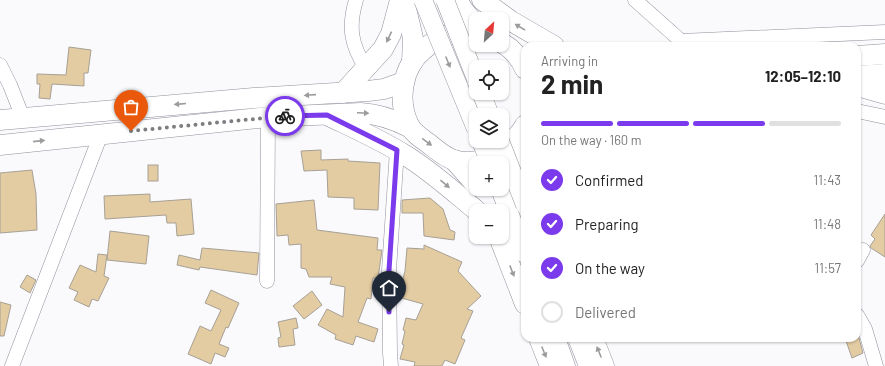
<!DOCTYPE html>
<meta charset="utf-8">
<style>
body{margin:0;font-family:Barlow,sans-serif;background:#f6f6f6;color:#222;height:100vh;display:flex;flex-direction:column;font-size:15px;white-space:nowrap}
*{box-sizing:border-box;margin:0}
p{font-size:13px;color:#767676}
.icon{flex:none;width:22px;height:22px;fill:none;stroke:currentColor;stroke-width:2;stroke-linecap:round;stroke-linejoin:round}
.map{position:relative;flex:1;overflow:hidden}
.details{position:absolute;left:521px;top:42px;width:340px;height:300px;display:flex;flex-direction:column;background:#fff;border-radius:12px;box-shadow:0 1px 3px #0004}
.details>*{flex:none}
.needle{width:26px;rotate:26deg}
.fabs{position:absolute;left:469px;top:12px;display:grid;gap:8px}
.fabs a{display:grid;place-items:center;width:40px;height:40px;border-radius:8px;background:#fff;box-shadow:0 1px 3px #0004;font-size:20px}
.pin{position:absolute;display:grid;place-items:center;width:34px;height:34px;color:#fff;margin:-41px -17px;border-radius:50% 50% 50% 0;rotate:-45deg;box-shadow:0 0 4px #0007}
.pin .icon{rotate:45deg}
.courier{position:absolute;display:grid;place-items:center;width:40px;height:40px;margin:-20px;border:3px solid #7c3aed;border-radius:50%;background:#fff;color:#222;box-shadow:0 1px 5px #0007}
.headline em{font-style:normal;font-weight:700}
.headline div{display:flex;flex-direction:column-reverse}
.headline{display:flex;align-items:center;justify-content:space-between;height:68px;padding:0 20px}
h1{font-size:26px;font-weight:700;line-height:30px}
.bar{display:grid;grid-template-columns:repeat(4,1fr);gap:6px 4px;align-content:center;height:48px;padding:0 20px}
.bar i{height:5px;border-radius:3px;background:#e0e0e0}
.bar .on{background:#7c3aed}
.bar p{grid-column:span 4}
ol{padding:0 20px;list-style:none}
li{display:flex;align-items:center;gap:12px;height:44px}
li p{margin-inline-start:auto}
li .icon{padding:4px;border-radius:50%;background:#7c3aed;color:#fff;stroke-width:4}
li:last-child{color:#767676}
li i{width:22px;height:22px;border:2px solid #e0e0e0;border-radius:50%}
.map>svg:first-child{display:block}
</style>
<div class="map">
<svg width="885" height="366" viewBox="0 0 885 366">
<rect width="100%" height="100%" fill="#fafafd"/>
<g fill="#e3cba2" stroke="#a7a095">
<polygon points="69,47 91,50 88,73 84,73 84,86 52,84 50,99 39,98 40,84 37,84 37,74 66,75"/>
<polygon points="321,150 321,160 348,159 348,161 380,163 378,210 354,209 354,198 328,197 327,170 304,171 301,151"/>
<rect x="148" y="165" width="10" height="16"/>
<polygon points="32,170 36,194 37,230 0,233 0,173"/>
<polygon points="150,194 150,202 191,199 194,234 177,236 176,223 167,223 166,215 105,219 104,196"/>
<polygon points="430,198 443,209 450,230 455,232 454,240 424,236 423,213 402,213 402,200"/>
<polygon points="314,200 317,230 378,238 377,250 382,250 378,278 373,278 371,299 367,298 358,322 378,329 374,342 356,336 353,345 335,339 336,335 318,325 327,309 343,317 345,287 330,284 332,277 309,277 306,269 301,268 301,244 289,245 288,235 277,236 276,204"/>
<polygon points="885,214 885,257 871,248 870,246 875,239 871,235"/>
<polygon points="110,231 149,236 146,264 107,260"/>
<polygon points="424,245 462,262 458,271 481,296 467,309 473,311 461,338 465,340 455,364 445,360 442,366 414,366 415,362 400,359 404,345 402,344 405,331 403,330 406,318 416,320 423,304 398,297 405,271 407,248 424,249"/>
<polygon points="202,248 259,253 257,275 200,267 199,270 177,265 179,255 200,260"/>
<polygon points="98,254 107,255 104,276 109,278 98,301 92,299 89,307 74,300 78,292 69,288 80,265 96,272"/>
<polygon points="27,275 36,280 30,293 20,287"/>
<polygon points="211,290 239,303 228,328 226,327 219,344 229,348 225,357 215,353 211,364 188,354 200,326 211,331 221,310 205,303"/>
<polygon points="312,291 322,305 304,319 293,306"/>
<polygon points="0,302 11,305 4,336 0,336"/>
<polygon points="296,318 298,328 293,329 295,345 279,347 278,338 281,337 278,322"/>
<polygon points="845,338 859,338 863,353 852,358"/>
</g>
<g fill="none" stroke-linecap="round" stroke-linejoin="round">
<defs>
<g id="minor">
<path d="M 356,0 C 348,27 351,45 366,68"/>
<polyline points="635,0 681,41 683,46"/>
<polyline points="681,41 885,32"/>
<polyline points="0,65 10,85 23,118"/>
<polyline points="857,111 885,117"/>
<polyline points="857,261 863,250"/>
<polyline points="267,281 268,117"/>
<polyline points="857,315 865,329 876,366"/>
<polyline points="12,366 101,134"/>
<polyline points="391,366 390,353 389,270 397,150"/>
</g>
<g id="major">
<polyline points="481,93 490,115"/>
<polyline points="500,189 525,254"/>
<polyline points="556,338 566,366"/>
<polyline points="577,338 588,366"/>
</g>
<g id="highway">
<polyline points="404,0 413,38 412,63"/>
<polyline points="457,0 464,11 476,25"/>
<polyline points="482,0 511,21 554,46"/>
<path d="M 476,33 C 456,30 438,37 423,50 C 402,67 397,101 409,125 C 413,133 421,138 428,143 C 436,149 444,157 454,160 C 473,166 493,158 507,145 C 514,139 521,134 525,125"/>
<path d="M 502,43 C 513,49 520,58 525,69"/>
<polyline points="857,56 885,54"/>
<polyline points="857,76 885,74"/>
<polyline points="857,86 885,94"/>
<polyline points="343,93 383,49 391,34 400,0"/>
<path d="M 329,116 C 354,128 381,140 405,155 C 431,171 454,192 477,211"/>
<polyline points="0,120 254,98 368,91 384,89 404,82"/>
<polyline points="522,132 522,148 525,166"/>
<path d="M 0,145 L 268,117 L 361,113 C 379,114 393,119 409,127"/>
<polyline points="454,160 476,185"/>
<polyline points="499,237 525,304"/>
<polyline points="539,338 550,366"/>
<polyline points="593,338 604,366"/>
</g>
</defs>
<use href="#minor" stroke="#91909c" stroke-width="15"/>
<use href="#major" stroke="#91909c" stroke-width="19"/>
<use href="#highway" stroke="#91909c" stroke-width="21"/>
<use href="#minor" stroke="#fff" stroke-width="14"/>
<use href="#major" stroke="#fff" stroke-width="18"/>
<use href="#highway" stroke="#fff" stroke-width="20"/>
<defs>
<g id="major-bridge">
<polyline points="423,0 476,129"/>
<polyline points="445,0 476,79"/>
<polyline points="481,141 490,163"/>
<polyline points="500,141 525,205"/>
</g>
</defs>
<use href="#major-bridge" stroke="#91909c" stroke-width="19" stroke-linecap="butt"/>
<use href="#major-bridge" stroke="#fff" stroke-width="18"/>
</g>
<defs><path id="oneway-solid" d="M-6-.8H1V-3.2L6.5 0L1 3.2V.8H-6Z"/></defs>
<g fill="#9c9c9f">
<use href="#oneway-solid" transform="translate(520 27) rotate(-149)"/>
<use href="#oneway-solid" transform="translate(389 37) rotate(115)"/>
<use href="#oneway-solid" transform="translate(448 62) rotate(68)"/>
<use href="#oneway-solid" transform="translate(310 95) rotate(176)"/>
<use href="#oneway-solid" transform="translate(180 104) rotate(175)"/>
<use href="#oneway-solid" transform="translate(363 113) rotate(2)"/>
<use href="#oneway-solid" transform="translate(39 141) rotate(-6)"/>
<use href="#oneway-solid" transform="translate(427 142) rotate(36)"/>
<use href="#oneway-solid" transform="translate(445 184) rotate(40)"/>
<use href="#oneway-solid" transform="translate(512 271) rotate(69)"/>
<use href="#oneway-solid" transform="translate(544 352) rotate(68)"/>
<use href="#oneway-solid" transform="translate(599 352) rotate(-112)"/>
</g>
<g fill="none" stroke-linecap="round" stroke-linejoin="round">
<polyline stroke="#7d7d82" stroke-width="4" stroke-dasharray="0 7.2" points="131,131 285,116"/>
<polyline stroke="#7c3aed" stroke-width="5" points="285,116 327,115 397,150 389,270 389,312"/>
</g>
</svg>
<div class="fabs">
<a><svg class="needle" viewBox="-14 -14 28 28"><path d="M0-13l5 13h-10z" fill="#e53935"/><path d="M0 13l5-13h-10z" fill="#767676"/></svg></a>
<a><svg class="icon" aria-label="locate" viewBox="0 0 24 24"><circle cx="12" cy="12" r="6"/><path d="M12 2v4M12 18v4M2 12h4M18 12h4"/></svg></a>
<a><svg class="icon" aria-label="layers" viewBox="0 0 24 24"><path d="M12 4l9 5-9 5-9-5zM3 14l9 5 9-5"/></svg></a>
<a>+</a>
<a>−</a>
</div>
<div class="pin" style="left:131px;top:131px;background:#ea580c"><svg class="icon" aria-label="bag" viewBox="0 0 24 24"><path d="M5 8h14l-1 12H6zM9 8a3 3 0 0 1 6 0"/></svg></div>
<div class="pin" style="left:389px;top:312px;background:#1f2937"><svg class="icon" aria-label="home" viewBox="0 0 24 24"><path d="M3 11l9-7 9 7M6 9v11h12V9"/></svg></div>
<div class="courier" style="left:285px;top:116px"><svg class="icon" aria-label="bike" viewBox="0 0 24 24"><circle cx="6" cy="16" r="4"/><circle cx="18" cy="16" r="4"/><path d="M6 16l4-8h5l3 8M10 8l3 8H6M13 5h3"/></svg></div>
<section class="details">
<div class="headline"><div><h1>2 min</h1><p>Arriving in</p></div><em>12:05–12:10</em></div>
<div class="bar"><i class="on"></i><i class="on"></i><i class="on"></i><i></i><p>On the way · 160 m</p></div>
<ol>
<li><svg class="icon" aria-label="check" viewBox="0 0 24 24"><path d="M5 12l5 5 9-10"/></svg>Confirmed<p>11:43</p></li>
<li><svg class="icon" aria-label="check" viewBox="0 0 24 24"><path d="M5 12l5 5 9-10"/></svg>Preparing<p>11:48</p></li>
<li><svg class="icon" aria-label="check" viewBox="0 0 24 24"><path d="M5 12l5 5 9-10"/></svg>On the way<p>11:57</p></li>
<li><i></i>Delivered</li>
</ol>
</section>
</div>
